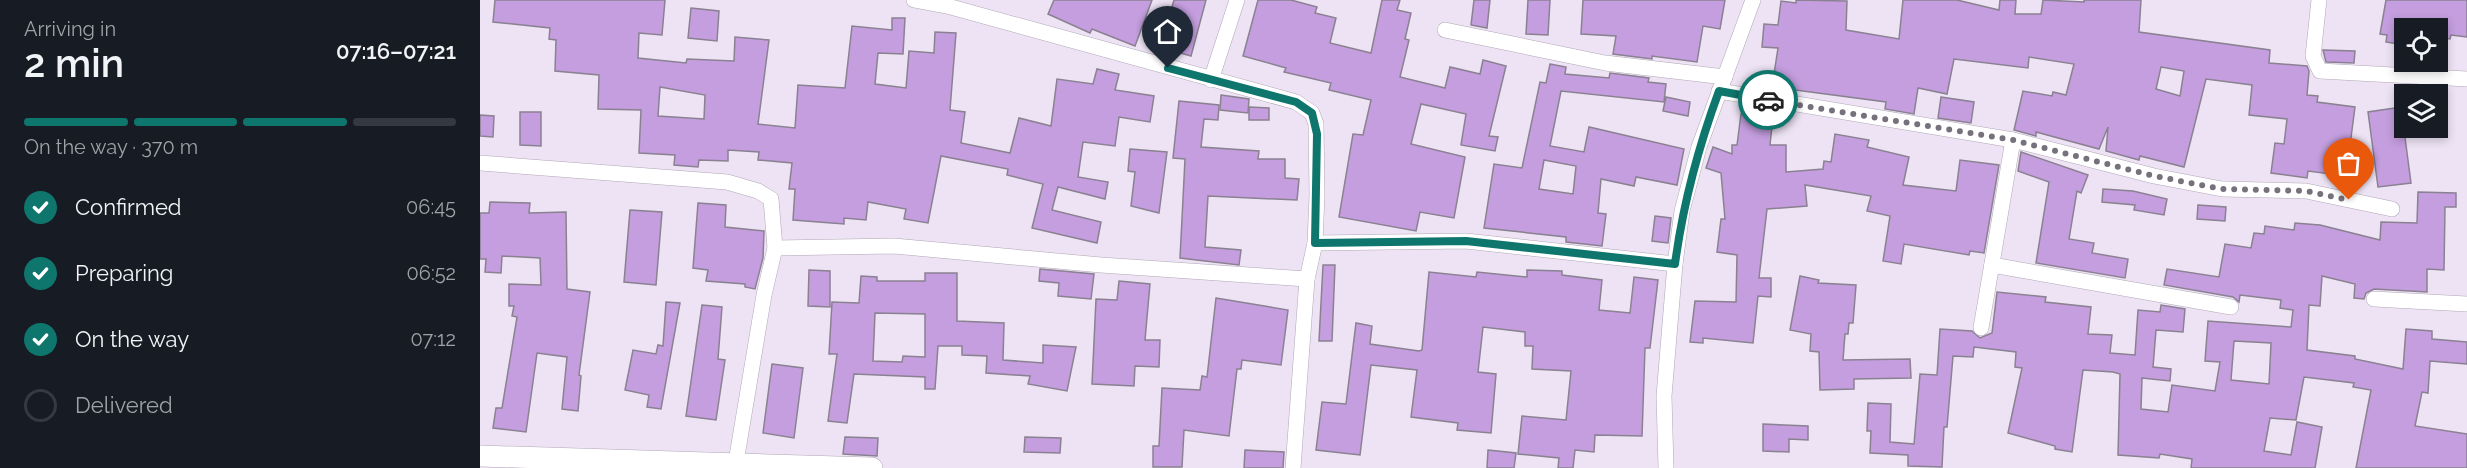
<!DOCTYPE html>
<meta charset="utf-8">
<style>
body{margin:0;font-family:Raleway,sans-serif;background:#242831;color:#f1f3f6;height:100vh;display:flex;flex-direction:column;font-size:22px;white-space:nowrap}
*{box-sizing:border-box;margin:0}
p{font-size:20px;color:#9ea1a6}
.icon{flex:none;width:33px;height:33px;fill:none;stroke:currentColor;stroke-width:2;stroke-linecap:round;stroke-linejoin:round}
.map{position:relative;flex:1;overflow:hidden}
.side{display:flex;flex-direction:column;background:#171b24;width:480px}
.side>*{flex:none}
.tools{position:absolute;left:1914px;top:18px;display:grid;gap:12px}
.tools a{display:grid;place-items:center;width:54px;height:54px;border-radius:0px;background:#171b24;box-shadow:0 3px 9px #0003;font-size:30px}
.pin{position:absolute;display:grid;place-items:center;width:51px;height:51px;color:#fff;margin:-62px -26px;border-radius:50% 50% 50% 0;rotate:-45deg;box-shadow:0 0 6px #0007}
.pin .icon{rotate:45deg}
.courier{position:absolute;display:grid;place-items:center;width:60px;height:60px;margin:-30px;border:4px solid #0f766e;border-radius:50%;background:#fff;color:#222;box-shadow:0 2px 8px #0007}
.headline em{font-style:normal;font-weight:600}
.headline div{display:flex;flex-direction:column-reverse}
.headline{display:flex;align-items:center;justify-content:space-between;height:102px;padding:0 24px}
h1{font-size:39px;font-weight:600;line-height:45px}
.bar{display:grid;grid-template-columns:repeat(4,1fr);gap:9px 6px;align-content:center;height:72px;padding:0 24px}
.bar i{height:8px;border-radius:4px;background:#363941}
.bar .active{background:#0f766e}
.bar p{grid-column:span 4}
ol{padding:0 24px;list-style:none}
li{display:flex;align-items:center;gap:18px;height:66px}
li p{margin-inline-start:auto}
li .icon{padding:6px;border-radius:50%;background:#0f766e;color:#fff;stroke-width:4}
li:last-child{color:#9ea1a6}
li i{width:33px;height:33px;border:3px solid #363941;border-radius:50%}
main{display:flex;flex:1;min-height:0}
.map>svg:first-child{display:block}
</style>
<main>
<section class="side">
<div class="headline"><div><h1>2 min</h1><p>Arriving in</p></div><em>07:16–07:21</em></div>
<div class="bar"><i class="active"></i><i class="active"></i><i class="active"></i><i></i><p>On the way · 370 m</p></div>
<ol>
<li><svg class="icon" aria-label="check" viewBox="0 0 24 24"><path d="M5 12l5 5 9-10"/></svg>Confirmed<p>06:45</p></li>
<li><svg class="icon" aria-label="check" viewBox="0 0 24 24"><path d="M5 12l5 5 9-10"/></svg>Preparing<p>06:52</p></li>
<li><svg class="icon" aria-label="check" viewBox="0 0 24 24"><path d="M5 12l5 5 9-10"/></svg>On the way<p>07:12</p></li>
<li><i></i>Delivered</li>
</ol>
</section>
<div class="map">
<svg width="1987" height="468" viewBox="0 0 1987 468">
<rect width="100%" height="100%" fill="#ede3f4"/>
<g fill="#c49ede" stroke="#8a8191" stroke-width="1.5" fill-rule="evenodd">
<path d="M 15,0 L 185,0 L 182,35 L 159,33 L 158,58 L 206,63 L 207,59 L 254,61 L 255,37 L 289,40 L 278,124 L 315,128 L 318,85 L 365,88 L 372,26 L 412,30 L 412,18 L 425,18 L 423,54 L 398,53 L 395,84 L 426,88 L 429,51 L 454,53 L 455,32 L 476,33 L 470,110 L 485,112 L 481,143 L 530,153 L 539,118 L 571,126 L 577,79 L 613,84 L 617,69 L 639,74 L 635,90 L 674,96 L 670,122 L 639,117 L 635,146 L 603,142 L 598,177 L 628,182 L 625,199 L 578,187 L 572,210 L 621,222 L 617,243 L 552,228 L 563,184 L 527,175 L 528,169 L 461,156 L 448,223 L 424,219 L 426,209 L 388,202 L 386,220 L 364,218 L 364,224 L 313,220 L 315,189 L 309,189 L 312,163 L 278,160 L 279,152 L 248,150 L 248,161 L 219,160 L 218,167 L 194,165 L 195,155 L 159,153 L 161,110 L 118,109 L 119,75 L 75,71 L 76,40 L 69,39 L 70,28 L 13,22 ZM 180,87 L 225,95 L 224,119 L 178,116 Z"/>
<polygon points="574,0 672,0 655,46 612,29 610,33 568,14"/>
<polygon points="694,0 726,0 711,56 680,47"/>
<polygon points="778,0 811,0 837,7 835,13 856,18 850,43 891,53 902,0 920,0 917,10 931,13 925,39 929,40 920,77 965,88 970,67 1000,74 1003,60 1026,66 1009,136 1018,137 1015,151 981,145 986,114 941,104 931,144 985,157 974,218 940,212 936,231 859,217 873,134 883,135 891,100 849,90 851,83 804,72 806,68 763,56"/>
<polygon points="994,0 1010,0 1007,28 991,25"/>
<polygon points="1048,0 1070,0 1068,35 1046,34"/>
<polygon points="1103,0 1245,0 1240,29 1223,26 1217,62 1172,56 1172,59 1133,54 1136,36 1101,34"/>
<path d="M 1316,0 L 1367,1 L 1366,30 L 1419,39 L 1423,0 L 1477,0 L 1519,10 L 1520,0 L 1536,0 L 1535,14 L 1561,14 L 1563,0 L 1604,2 L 1604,0 L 1661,0 L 1659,32 L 1790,50 L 1789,63 L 1827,66 L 1829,71 L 1827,95 L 1838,96 L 1837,102 L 1875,107 L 1866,176 L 1828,171 L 1827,178 L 1791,173 L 1795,143 L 1804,144 L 1807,119 L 1769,115 L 1772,85 L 1726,79 L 1704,167 L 1660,156 L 1659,160 L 1626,151 L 1628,127 L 1619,149 L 1556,132 L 1556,136 L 1534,130 L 1543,91 L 1572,96 L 1573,92 L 1586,95 L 1594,64 L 1549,57 L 1548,68 L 1474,59 L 1467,94 L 1438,88 L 1434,114 L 1405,109 L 1406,102 L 1292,87 L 1298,48 L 1282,47 L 1284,24 L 1298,25 L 1301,1 L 1316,3 ZM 1681,67 L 1704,71 L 1700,96 L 1676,89 Z"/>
<polygon points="1906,0 1987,0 1987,37 1971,35 1970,39 1958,37 1958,28 1924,28 1924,45 1906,42 1907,35 1900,34"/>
<polygon points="211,8 239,11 237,41 208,38"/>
<polygon points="1843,50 1875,51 1874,63 1846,62"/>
<path d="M 1070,64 L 1086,67 L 1085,74 L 1129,78 L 1130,73 L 1169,78 L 1168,82 L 1186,84 L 1184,102 L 1081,91 L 1070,146 L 1104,152 L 1109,127 L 1204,149 L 1197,185 L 1156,177 L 1154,186 L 1121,179 L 1118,213 L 1126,214 L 1122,246 L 1086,242 L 1086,237 L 1004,228 L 1014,164 L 1042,168 L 1060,82 L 1066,83 ZM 1064,160 L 1096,166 L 1093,194 L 1059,189 Z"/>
<polygon points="741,95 769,99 768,113 740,110"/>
<polygon points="1186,97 1210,102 1208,116 1183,111"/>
<polygon points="1461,97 1494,102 1491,123 1458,118"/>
<polygon points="699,101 739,105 738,120 724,119 721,147 779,151 778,159 805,159 805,178 819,179 817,200 728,196 725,247 761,250 759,265 700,258 705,159 693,158"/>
<polygon points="769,107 789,108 789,120 769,120"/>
<polygon points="1921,107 1931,183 1898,187 1888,112"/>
<polygon points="40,112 61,112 61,146 40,145"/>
<polygon points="1261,114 1293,117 1290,145 1306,145 1306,172 1343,169 1344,161 1351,162 1355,134 1389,140 1387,147 1429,157 1423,185 1476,191 1480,160 1519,165 1504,253 1490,251 1489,255 1424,244 1421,264 1403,261 1410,216 1387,211 1391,196 1325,185 1327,206 1287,209 1279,278 1291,278 1291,297 1278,296 1273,343 1223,338 1223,343 1210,342 1215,301 1256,302 1257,255 1237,252 1241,219 1245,219 1241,173 1226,168 1233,147 1252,154 1252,145 1257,145"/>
<polygon points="0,115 14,116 13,137 0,136"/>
<polygon points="650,149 687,152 679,213 651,206 655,172 648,171"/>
<polygon points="1541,152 1608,175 1601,193 1597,191 1589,239 1614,243 1612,253 1648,259 1645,278 1556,263 1569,182 1538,171"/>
<polygon points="1623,189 1653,191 1687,199 1684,215 1654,210 1655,205 1622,202"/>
<path d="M 1938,192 L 1976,193 L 1976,207 L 1965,207 L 1964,270 L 1947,269 L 1947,292 L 1894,289 L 1886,293 L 1884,299 L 1874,298 L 1875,284 L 1842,276 L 1840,306 L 1829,305 L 1827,350 L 1875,356 L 1875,359 L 1923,369 L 1926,329 L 1952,331 L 1952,339 L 1987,342 L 1987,364 L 1950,361 L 1948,393 L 1942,392 L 1935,426 L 1987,434 L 1987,468 L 1876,468 L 1891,390 L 1873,387 L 1874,383 L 1824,377 L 1816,420 L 1790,418 L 1784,451 L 1811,455 L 1817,422 L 1842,427 L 1835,468 L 1711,468 L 1712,459 L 1680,454 L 1679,458 L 1638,455 L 1640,374 L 1633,372 L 1603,370 L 1592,452 L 1575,449 L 1575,446 L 1528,433 L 1542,368 L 1535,367 L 1536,352 L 1494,347 L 1493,357 L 1473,356 L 1467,427 L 1464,427 L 1462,467 L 1428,466 L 1428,455 L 1390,453 L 1391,431 L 1387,431 L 1388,403 L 1411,404 L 1410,442 L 1434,444 L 1440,374 L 1457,375 L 1460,329 L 1492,331 L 1500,338 L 1512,333 L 1517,292 L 1566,297 L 1565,302 L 1611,307 L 1608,334 L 1632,335 L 1630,353 L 1655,355 L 1658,310 L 1680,312 L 1681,305 L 1705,309 L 1703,332 L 1676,330 L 1673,367 L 1691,369 L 1690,381 L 1662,378 L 1661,409 L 1688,412 L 1692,385 L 1735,391 L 1740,362 L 1725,361 L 1728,321 L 1811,327 L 1813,310 L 1800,308 L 1801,300 L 1760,295 L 1759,302 L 1753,297 L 1684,285 L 1687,269 L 1739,277 L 1745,244 L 1771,248 L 1774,233 L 1784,234 L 1785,226 L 1814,230 L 1815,223 L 1840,225 L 1900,240 L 1901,222 L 1937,223 ZM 1754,341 L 1791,343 L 1789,384 L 1751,380 Z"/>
<polygon points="10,202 50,203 49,213 86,212 87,289 110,292 99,375 101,376 98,411 82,409 87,357 57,353 46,432 13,428 16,408 22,408 37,317 32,316 34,306 29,306 29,284 61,285 60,258 22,256 21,273 5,272 6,259 0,259 0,213 9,213"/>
<polygon points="218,203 246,205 245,227 284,231 283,258 275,289 265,287 265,284 226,281 228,270 213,268"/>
<polygon points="1718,205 1746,207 1745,221 1717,219"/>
<polygon points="150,210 182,212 176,285 144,282"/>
<polygon points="1175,216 1191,218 1188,243 1172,241"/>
<polygon points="843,265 855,265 852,341 839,341"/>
<polygon points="560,269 614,274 611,299 578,296 579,283 559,281"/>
<polygon points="329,270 350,271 350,307 328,306"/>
<polygon points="1047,270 1082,271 1082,275 1122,280 1119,310 1150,313 1154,277 1178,280 1170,348 1165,348 1162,436 1115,435 1114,452 1095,450 1093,468 1078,468 1079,458 1038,454 1042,416 1086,420 1091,371 1052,369 1053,346 1045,346 1045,332 1003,327 998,372 1016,374 1011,433 977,430 978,423 931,417 937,370 891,365 880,455 836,450 842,402 866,404 876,323 892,326 890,344 939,351 942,350 949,272 996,277 997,272 1047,277"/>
<path d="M 445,273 L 477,273 L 477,321 L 524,323 L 523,360 L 563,363 L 563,345 L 596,347 L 587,391 L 548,384 L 550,376 L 506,373 L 507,356 L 482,355 L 482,346 L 458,346 L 455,389 L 445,389 L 445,377 L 374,374 L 367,423 L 348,421 L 357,354 L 349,354 L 352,302 L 379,303 L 381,276 L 397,277 L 397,281 L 445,281 ZM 395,313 L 445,314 L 445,357 L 423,356 L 422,362 L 393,361 Z"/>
<polygon points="1320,276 1339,280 1338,283 1376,285 1373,323 1369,323 1368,334 1365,334 1363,360 1430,359 1431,378 1374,379 1374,389 1340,390 1339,352 1330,351 1331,334 1310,330"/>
<polygon points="639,281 670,284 665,340 680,340 679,367 655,366 654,386 612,384 616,299 637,300"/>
<polygon points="736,298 808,310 801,365 762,360 761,369 757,369 749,436 704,430 702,467 673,467 673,446 679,446 682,388 720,390 722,376 727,377"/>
<polygon points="186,302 200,303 181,409 167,407 169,395 145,390 153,350 176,354 178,345 183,346"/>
<polygon points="222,305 242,307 238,359 245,360 236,420 206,416"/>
<polygon points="292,364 323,368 314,438 283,433"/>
<polygon points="1283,424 1328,426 1328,440 1309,439 1309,452 1283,451"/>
<polygon points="365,437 398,438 397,456 363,454"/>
<polygon points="545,437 581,438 580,453 544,452"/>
<polygon points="765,450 804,452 803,468 764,468"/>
<polygon points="1008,450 1036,453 1034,468 1007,468"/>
</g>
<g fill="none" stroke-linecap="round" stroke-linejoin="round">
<defs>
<g id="street">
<polyline points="434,0 471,7 816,102 832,113 836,124 837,195 835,243 827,279 813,468"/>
<polyline points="1839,0 1833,56 1840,71 1987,79"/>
<polyline points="965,30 1125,63 1245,77"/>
<polyline points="731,80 757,0"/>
<polyline points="1239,91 1533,140 1674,176 1742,189 1826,191 1912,209"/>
<polyline points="0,163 247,182 278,191 291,199 295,248 284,295 256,462"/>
<polyline points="835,243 986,241 1195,264"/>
<polyline points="295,248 414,246 621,265 827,279"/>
<polyline points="1512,265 1751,307"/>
<polyline points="1894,299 1987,304"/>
<polyline points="1501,328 1533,140"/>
<polyline points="1186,468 1184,396 1195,264 1202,211 1219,147 1273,0"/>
</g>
<polyline id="secondary" points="0,456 392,468"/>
</defs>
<use href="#street" stroke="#b0a7b7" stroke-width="16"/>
<use href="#secondary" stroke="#b0a7b7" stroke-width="22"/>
<use href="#street" stroke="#fff" stroke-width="15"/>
<use href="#secondary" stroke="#fff" stroke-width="21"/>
</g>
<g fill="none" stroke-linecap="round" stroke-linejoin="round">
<polyline stroke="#77717c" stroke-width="6" stroke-dasharray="0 10.8" points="1288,100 1533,140 1674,176 1742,189 1826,191 1869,200"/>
<path stroke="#0f766e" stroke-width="8" d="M 688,68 L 816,102 L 832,113 L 837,134 L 835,243 L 986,241 L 1195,264 C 1203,204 1218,148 1239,91 L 1288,100"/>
</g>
</svg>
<div class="tools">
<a><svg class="icon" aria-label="locate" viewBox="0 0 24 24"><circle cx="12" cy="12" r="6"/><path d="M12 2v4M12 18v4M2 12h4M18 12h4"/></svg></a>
<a><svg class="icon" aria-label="layers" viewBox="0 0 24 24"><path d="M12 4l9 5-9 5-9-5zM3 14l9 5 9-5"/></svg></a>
</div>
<div class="pin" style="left:1869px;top:200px;background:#ea580c"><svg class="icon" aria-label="bag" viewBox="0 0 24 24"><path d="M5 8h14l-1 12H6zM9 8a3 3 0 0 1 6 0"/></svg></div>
<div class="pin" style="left:688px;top:68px;background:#1f2937"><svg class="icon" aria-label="home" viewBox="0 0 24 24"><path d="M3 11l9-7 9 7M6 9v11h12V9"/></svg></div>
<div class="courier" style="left:1288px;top:100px"><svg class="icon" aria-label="car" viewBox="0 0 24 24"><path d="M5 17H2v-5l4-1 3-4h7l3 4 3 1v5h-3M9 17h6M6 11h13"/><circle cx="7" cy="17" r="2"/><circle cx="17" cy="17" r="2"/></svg></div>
</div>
</main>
